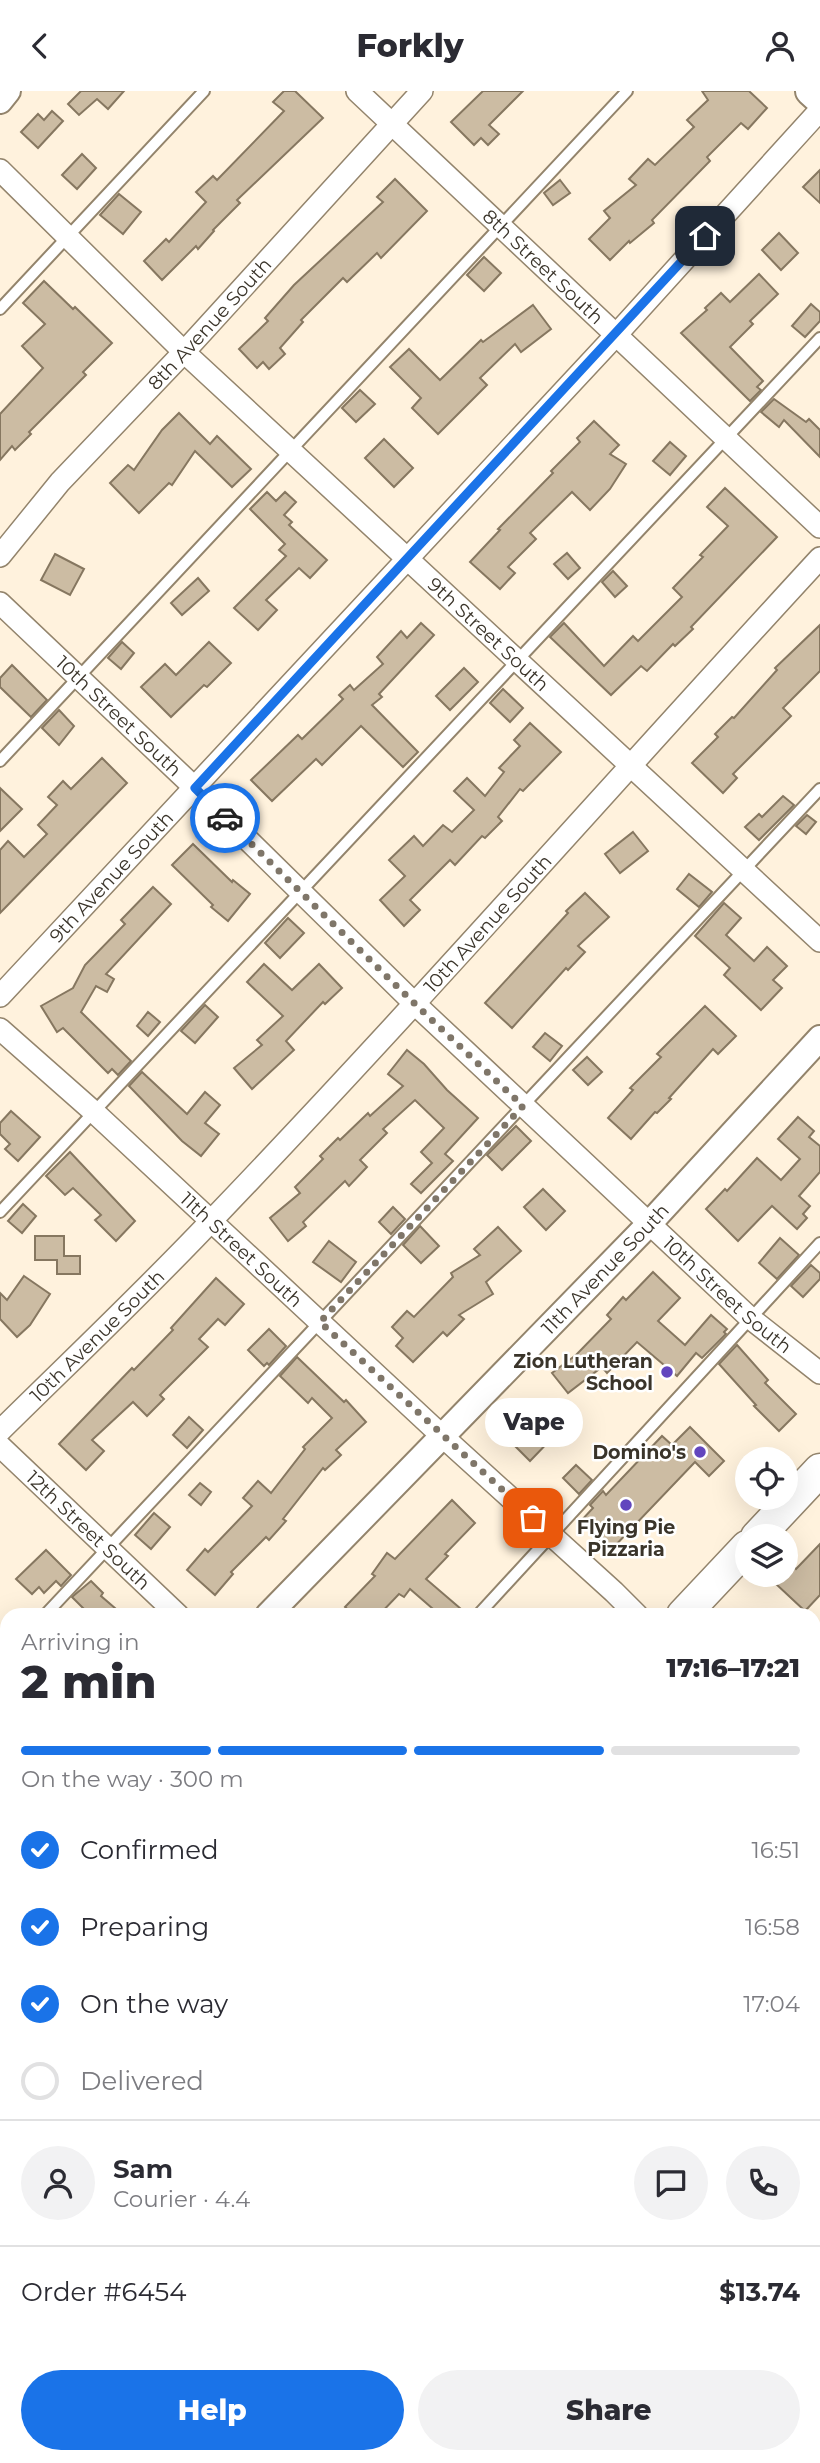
<!DOCTYPE html>
<meta charset="utf-8">
<style>
body{margin:0;font-family:Montserrat,sans-serif;background:#f2f2f3;color:#2b2b33;height:100vh;display:flex;flex-direction:column;font-size:26px;white-space:nowrap}
*{box-sizing:border-box;margin:0}
p{font-size:23px;color:#7c7c81}
.icon{flex:none;width:38px;height:38px;fill:none;stroke:currentColor;stroke-width:2;stroke-linecap:round;stroke-linejoin:round}
.map{position:relative;flex:1;overflow:hidden}
.panel{position:absolute;left:0px;top:1517px;width:821px;height:856px;display:flex;flex-direction:column;background:#fff;border-radius:21px 21px 0 0;box-shadow:0 7px 28px #0002}
.panel>*{flex:none}
.controls{position:absolute;left:735px;top:1356px;display:grid;gap:14px}
.controls a{display:grid;place-items:center;width:63px;height:63px;border-radius:50%;background:#fff;box-shadow:0 7px 28px #0002;font-size:35px}
.pin{position:absolute;display:grid;place-items:center;width:60px;height:60px;color:#fff;margin:-30px;border-radius:14px;box-shadow:0 4px 10px #0006}
.courier{position:absolute;display:grid;place-items:center;width:70px;height:70px;margin:-35px;border:5px solid #1a73e8;border-radius:50%;background:#fff;color:#222;box-shadow:0 2px 9px #0007}
.bubble{position:absolute;height:49px;border-radius:24px;background:#fff;box-shadow:0 7px 28px #0002;font-size:23px;font-weight:800;line-height:49px;text-align:center}
.summary em{font-style:normal;font-weight:800}
.summary div{display:flex;flex-direction:column-reverse}
.summary{display:flex;align-items:center;justify-content:space-between;height:119px;padding:0 21px}
h1{font-size:46px;font-weight:800;line-height:52px}
.bar{display:grid;grid-template-columns:repeat(4,1fr);gap:10px 7px;align-content:center;height:84px;padding:0 21px}
.bar i{height:9px;border-radius:5px;background:#e1e1e2}
.bar .current{background:#1a73e8}
.bar p{grid-column:span 4}
.line{display:flex;align-items:center;gap:18px;padding:0 21px;border-top:2px solid #e1e1e2}
.line div{flex:1}
.round{display:grid;place-items:center;flex:none;width:74px;height:74px;border-radius:37px;background:#f2f2f3}
ol{padding:0 21px;list-style:none}
li{display:flex;align-items:center;gap:21px;height:77px}
li p{margin-inline-start:auto}
li .icon{padding:7px;border-radius:50%;background:#1a73e8;color:#fff;stroke-width:4}
li:last-child{color:#7c7c81}
li i{width:38px;height:38px;border:4px solid #e1e1e2;border-radius:50%}
.cta{display:flex;gap:14px;margin-top:auto;padding:14px 21px}
.cta a{flex:1;height:80px;border-radius:42px;background:#1a73e8;color:#fff;font-size:28px;font-weight:800;line-height:80px;text-align:center}
.cta a+a{background:#f2f2f3;color:#2b2b33}
header{display:flex;justify-content:space-between;align-items:center;height:91px;padding:0 21px;background:#fff;font-size:32px;font-weight:800}
.map>svg:first-child{display:block}
</style>
<header><svg class="icon" aria-label="back" viewBox="0 0 24 24"><path d="M15 5l-7 7 7 7"/></svg>Forkly<svg class="icon" aria-label="person" viewBox="0 0 24 24"><circle cx="12" cy="8" r="4"/><path d="M4 21q1-7 8-7t8 7"/></svg></header>
<div class="map">
<svg width="820" height="2372" viewBox="0 0 820 2372">
<rect width="100%" height="100%" fill="#fff2dd"/>
<g fill="#ccbca3" stroke="#867760" stroke-width="2">
<polygon points="81,0 124,0 108,18 97,8 79,24 68,13"/>
<polygon points="284,0 295,0 323,27 237,109 240,112 213,139 214,140 198,158 196,155 162,189 144,170 166,148 169,151 206,111 196,101 213,85 217,89 284,20 273,11"/>
<polygon points="483,0 523,0 489,34 499,43 488,54 481,47 474,54 451,31"/>
<polygon points="702,0 749,0 767,17 748,38 741,32 707,66 710,70 652,129 654,132 630,152 629,150 610,169 589,148 610,127 604,120 636,94 629,88 648,68 655,74 694,36 687,29 708,9"/>
<polygon points="52,20 63,30 38,57 21,41 38,23 44,29"/>
<polygon points="82,63 96,77 77,98 62,84"/>
<polygon points="820,79 820,112 803,96"/>
<polygon points="395,88 427,120 381,167 377,162 347,191 343,187 301,229 303,231 280,257 285,263 269,278 263,271 257,277 239,258 268,230 265,227 294,194 383,111 377,106"/>
<polygon points="560,89 570,102 553,114 544,102"/>
<polygon points="119,103 141,121 123,143 100,124"/>
<polygon points="779,142 798,162 781,179 762,159"/>
<polygon points="484,166 501,182 484,200 467,184"/>
<polygon points="759,183 778,203 750,230 753,233 730,256 763,290 757,296 761,299 750,310 681,242 707,219 705,217 721,202 730,211"/>
<polygon points="44,190 73,218 75,216 112,252 83,281 86,284 29,341 31,343 15,359 12,355 0,369 0,323 43,277 22,255 45,233 23,212"/>
<polygon points="811,213 820,221 820,230 805,246 792,235"/>
<polygon points="533,214 551,238 521,261 515,253 480,287 487,294 438,343 412,317 421,307 390,276 409,258 440,289 481,249 483,251"/>
<polygon points="360,299 375,313 356,331 342,317"/>
<polygon points="774,308 806,331 809,328 820,339 820,366 784,329 779,336 761,321"/>
<polygon points="179,322 210,353 217,345 251,378 232,396 195,360 172,394 169,392 139,422 110,392 128,374 134,379 162,339"/>
<polygon points="594,330 619,354 610,363 626,373 610,398 590,419 572,401 530,442 536,448 508,476 515,482 500,498 470,471 500,439 498,438 553,382 551,380 580,351 577,347"/>
<polygon points="384,348 413,377 394,396 365,367"/>
<polygon points="670,351 686,365 670,384 653,370"/>
<polygon points="725,397 777,446 691,536 693,538 675,555 673,553 647,580 641,575 611,604 550,546 564,532 604,575 633,545 638,550 682,506 673,497 703,466 700,464 728,435 707,416"/>
<polygon points="267,401 276,410 285,401 296,411 284,424 292,431 289,434 327,469 310,487 299,477 266,509 277,519 258,539 234,517 286,465 279,459 285,453 250,418"/>
<polygon points="567,462 580,477 568,488 554,473"/>
<polygon points="55,463 84,478 70,504 41,489"/>
<polygon points="613,480 627,495 615,506 602,491"/>
<polygon points="198,487 209,500 182,524 171,512"/>
<polygon points="421,532 434,544 379,603 382,606 372,614 418,661 403,676 361,635 322,674 316,668 272,710 251,689 298,644 302,648 343,608 339,604 350,594 354,599 383,573 377,566 401,540 407,547"/>
<polygon points="820,534 820,580 783,617 791,625 733,683 737,687 723,702 692,672 718,646 715,643 732,626 734,627 777,579 775,577"/>
<polygon points="122,551 134,562 121,578 108,567"/>
<polygon points="209,551 231,572 207,596 204,594 171,626 141,596 165,573 176,584"/>
<polygon points="12,574 47,609 31,626 0,596 0,587"/>
<polygon points="464,577 478,591 450,619 436,605"/>
<polygon points="503,598 523,617 510,631 490,612"/>
<polygon points="59,619 74,635 59,654 42,637"/>
<polygon points="530,632 561,661 523,700 520,698 498,726 502,730 485,747 482,745 455,774 450,769 410,809 420,819 404,835 380,809 405,785 389,769 414,745 423,755 443,734 452,741 474,719 454,700 467,687 485,705 504,681 499,677 520,655 514,649"/>
<polygon points="102,667 127,692 0,822 0,759 8,750 24,766 47,743 38,734 57,714 48,706 63,690 71,698"/>
<polygon points="0,697 22,718 0,740"/>
<polygon points="783,705 794,714 759,749 745,736 759,723 762,726"/>
<polygon points="807,724 816,731 806,743 796,735"/>
<polygon points="633,741 648,760 620,782 605,763"/>
<polygon points="193,753 232,791 233,789 250,803 228,830 211,816 213,814 172,774"/>
<polygon points="689,783 712,801 699,816 677,798"/>
<polygon points="153,796 171,813 106,883 114,888 107,901 96,895 81,921 131,970 118,984 112,978 108,982 63,937 57,941 41,915 73,897 85,874 125,833 121,829"/>
<polygon points="585,802 609,826 578,855 585,861 568,879 566,877 512,937 485,912 568,822 566,820"/>
<polygon points="724,812 741,827 726,844 754,870 767,856 787,875 773,889 782,897 761,919 724,884 730,877 695,845"/>
<polygon points="288,827 304,842 280,867 265,852"/>
<polygon points="264,873 292,899 319,873 342,897 325,913 323,911 286,950 294,959 252,998 234,977 262,954 257,949 283,925 247,891"/>
<polygon points="205,914 218,926 195,952 181,940"/>
<polygon points="705,915 736,945 718,963 713,958 669,1007 671,1008 657,1022 655,1021 631,1048 608,1027 633,999 630,997 661,966 657,963"/>
<polygon points="148,921 160,931 148,945 137,935"/>
<polygon points="545,942 562,955 550,970 533,956"/>
<polygon points="407,959 424,973 447,999 478,1027 445,1063 453,1070 421,1102 411,1093 432,1072 421,1061 444,1037 415,1009 383,1038 387,1042 360,1069 367,1076 349,1095 345,1090 303,1131 306,1135 288,1150 270,1127 300,1102 295,1096 323,1068 320,1065 338,1047 340,1049 368,1022 370,1025 403,995 388,983"/>
<polygon points="587,966 602,981 588,994 573,979"/>
<polygon points="142,981 187,1023 205,1001 220,1014 205,1032 219,1043 201,1065 182,1050 129,995"/>
<polygon points="11,1020 40,1046 18,1070 5,1058 10,1053 0,1043 0,1032"/>
<polygon points="798,1026 814,1040 809,1046 820,1055 820,1081 799,1105 810,1115 803,1123 807,1127 797,1138 772,1115 738,1150 706,1118 725,1098 727,1100 757,1067 781,1089 800,1068 778,1048"/>
<polygon points="516,1035 531,1050 502,1079 487,1064"/>
<polygon points="70,1061 135,1130 116,1150 95,1129 101,1124 73,1097 65,1104 46,1085"/>
<polygon points="543,1098 565,1120 546,1139 524,1116"/>
<polygon points="23,1113 36,1125 22,1142 8,1130"/>
<polygon points="393,1116 405,1128 391,1143 379,1131"/>
<polygon points="420,1135 439,1155 421,1172 403,1154"/>
<polygon points="498,1136 521,1160 486,1191 493,1203 459,1224 464,1228 447,1245 443,1241 413,1271 396,1255 403,1247 392,1236 407,1220 414,1226 453,1186 451,1182 480,1164 474,1158"/>
<polygon points="35,1145 64,1145 64,1165 80,1165 80,1183 57,1183 57,1169 35,1169"/>
<polygon points="780,1147 799,1164 777,1188 759,1172"/>
<polygon points="329,1150 356,1171 341,1191 313,1171"/>
<polygon points="811,1174 820,1182 820,1188 803,1206 791,1195"/>
<polygon points="653,1181 680,1207 658,1230 685,1254 711,1224 727,1238 724,1241 726,1243 702,1267 696,1262 677,1285 637,1251 607,1282 602,1276 568,1302 552,1282 576,1264 611,1228 607,1224 623,1206 626,1209"/>
<polygon points="24,1185 50,1203 30,1234 17,1246 0,1228 0,1202 7,1209"/>
<polygon points="216,1187 244,1213 225,1234 218,1228 199,1248 208,1256 160,1304 164,1308 147,1325 133,1311 92,1349 104,1360 86,1379 59,1353 132,1277 134,1279 173,1239 171,1237"/>
<polygon points="269,1238 286,1255 269,1274 267,1272 264,1275 248,1259"/>
<polygon points="737,1254 768,1289 765,1292 796,1323 779,1340 754,1315 756,1314 719,1273"/>
<polygon points="297,1266 344,1311 346,1309 366,1331 336,1359 341,1364 325,1379 323,1377 283,1428 286,1430 269,1449 266,1446 231,1481 233,1483 215,1504 187,1479 205,1458 208,1461 252,1415 243,1407 258,1390 271,1402 305,1358 303,1356 332,1327 312,1307 308,1312 280,1285"/>
<polygon points="526,1312 557,1342 530,1370 499,1339"/>
<polygon points="189,1326 203,1339 187,1357 173,1344"/>
<polygon points="690,1336 724,1370 709,1385 695,1371 610,1460 580,1431 593,1417 590,1414 603,1400 606,1404 662,1345 672,1354"/>
<polygon points="576,1374 592,1389 579,1403 563,1387"/>
<polygon points="200,1392 211,1401 201,1414 189,1404"/>
<polygon points="452,1409 475,1432 445,1463 448,1465 426,1488 468,1524 440,1524 410,1498 404,1506 399,1503 379,1524 354,1524 345,1516 375,1485 372,1483 387,1462 395,1468"/>
<polygon points="154,1422 170,1436 151,1458 135,1444"/>
<polygon points="820,1453 820,1504 805,1520 776,1493 793,1475 796,1478"/>
<polygon points="46,1459 71,1484 61,1495 56,1490 44,1502 39,1496 32,1503 16,1488"/>
<polygon points="91,1490 103,1502 101,1505 123,1524 90,1524 72,1506"/>
</g>
<g fill="none" stroke-linecap="round" stroke-linejoin="round">
<defs>
<g id="service">
<polyline points="0,218 204,0"/>
<polyline points="0,670 627,0"/>
<polyline points="0,1121 820,247"/>
<polyline points="45,1524 820,698"/>
<polyline points="478,1524 820,1152"/>
<polyline points="0,1572 7,1564"/>
<polyline points="814,1612 820,1606"/>
<polyline points="0,2038 7,2030"/>
<polyline points="814,2064 820,2058"/>
<polyline points="93,2366 93,2372"/>
<polyline points="710,2366 711,2372"/>
<polyline points="404,2372 404,2366"/>
</g>
<g id="minor">
<path id="s1" d="M 357,0 L 820,436"/>
<path id="s2" d="M 0,79 L 184,261 L 820,850"/>
<path id="s3" d="M 0,465 L 60,391 L 184,261 L 422,0"/>
<path id="s4" d="M 0,512 L 195,697 L 415,913 L 750,1227 L 820,1282"/>
<path id="s5" d="M 0,905 L 616,244 L 820,19"/>
<path id="s6" d="M 0,938 L 94,1021 L 441,1344 L 614,1501 L 637,1524"/>
<path id="s7" d="M 0,1340 C 71,1270 144,1201 213,1128 C 420,912 617,687 820,467"/>
<path id="s8" d="M 0,1355 L 178,1524"/>
<polyline points="814,1693 820,1698"/>
<polyline points="814,1839 820,1832"/>
<polyline points="814,2117 820,2122"/>
<polyline points="0,2196 7,2203"/>
<polyline points="248,2372 248,2366"/>
<polyline points="557,2372 557,2366"/>
</g>
<g id="tertiary">
<polyline points="0,10 8,0"/>
<path id="s9" d="M 268,1524 L 649,1133 L 820,947"/>
<polyline points="0,1809 7,1801"/>
<polyline points="814,2303 820,2303"/>
</g>
<polyline id="secondary" points="810,0 820,9"/>
<g id="primary">
<polyline points="757,1446 820,1379"/>
<polyline points="683,1524 747,1456"/>
<polyline points="0,2254 7,2246"/>
<polyline points="0,2305 7,2305"/>
</g>
</defs>
<use href="#service" stroke="#93846c" stroke-width="14"/>
<use href="#minor" stroke="#93846c" stroke-width="24"/>
<use href="#tertiary" stroke="#93846c" stroke-width="28"/>
<use href="#secondary" stroke="#93846c" stroke-width="32"/>
<use href="#primary" stroke="#93846c" stroke-width="35"/>
<use href="#service" stroke="#fff" stroke-width="10"/>
<use href="#minor" stroke="#fff" stroke-width="21"/>
<use href="#tertiary" stroke="#fff" stroke-width="24"/>
<use href="#secondary" stroke="#fff" stroke-width="28"/>
<use href="#primary" stroke="#fff" stroke-width="32"/>
</g>
<g fill="none" stroke-linecap="round" stroke-linejoin="round">
<polyline stroke="#7f7669" stroke-width="7" stroke-dasharray="0 12.6" points="225,727 415,913 523,1015 320,1231 533,1427"/>
<polyline stroke="#1a73e8" stroke-width="9" points="225,727 195,697 705,145"/>
</g>
<g fill="#6246be" stroke="#fff" stroke-width="2.5">
<circle cx="667" cy="1281" r="7"/>
<circle cx="700" cy="1361" r="7"/>
<circle cx="626" cy="1414" r="7"/>
</g>
<g text-anchor="middle" dominant-baseline="central" stroke-width="5" stroke-linejoin="round" paint-order="stroke">
<g font-size="19" fill="#3a342a" stroke="#fff">
<text stroke="none"><textPath href="#s1" startOffset="256">8th Street South</textPath></text>
<text stroke="none"><textPath href="#s3" startOffset="313">8th Avenue South</textPath></text>
<text stroke="none"><textPath href="#s2" startOffset="674">9th Street South</textPath></text>
<text stroke="none"><textPath href="#s4" startOffset="164">10th Street South</textPath></text>
<text stroke="none"><textPath href="#s5" startOffset="163">9th Avenue South</textPath></text>
<text stroke="none"><textPath href="#s7" startOffset="704">10th Avenue South</textPath></text>
<text stroke="none"><textPath href="#s6" startOffset="327">11th Street South</textPath></text>
<text stroke="none"><textPath href="#s9" startOffset="483">11th Avenue South</textPath></text>
<text stroke="none"><textPath href="#s4" startOffset="1004">10th Street South</textPath></text>
<text stroke="none"><textPath href="#s7" startOffset="136">10th Avenue South</textPath></text>
<text stroke="none"><textPath href="#s8" startOffset="122">12th Street South</textPath></text>
</g>
<g font-size="19" font-weight="bold" fill="#3a342a" stroke="#fff" text-anchor="end">
<text x="653" y="1270">Zion Lutheran<tspan x="653" dy="22">School</tspan></text>
<text x="686" y="1361">Domino's</text>
<text x="626" y="1436" text-anchor="middle">Flying Pie<tspan x="626" dy="22">Pizzaria</tspan></text>
</g>
</g>
</svg>
<div class="controls">
<a><svg class="icon" aria-label="locate" viewBox="0 0 24 24"><circle cx="12" cy="12" r="6"/><path d="M12 2v4M12 18v4M2 12h4M18 12h4"/></svg></a>
<a><svg class="icon" aria-label="layers" viewBox="0 0 24 24"><path d="M12 4l9 5-9 5-9-5zM3 14l9 5 9-5"/></svg></a>
</div>
<div class="pin" style="left:533px;top:1427px;background:#ea580c"><svg class="icon" aria-label="bag" viewBox="0 0 24 24"><path d="M5 8h14l-1 12H6zM9 8a3 3 0 0 1 6 0"/></svg></div>
<div class="pin" style="left:705px;top:145px;background:#1f2937"><svg class="icon" aria-label="home" viewBox="0 0 24 24"><path d="M3 11l9-7 9 7M6 9v11h12V9"/></svg></div>
<div class="courier" style="left:225px;top:727px"><svg class="icon" aria-label="car" viewBox="0 0 24 24"><path d="M5 17H2v-5l4-1 3-4h7l3 4 3 1v5h-3M9 17h6M6 11h13"/><circle cx="7" cy="17" r="2"/><circle cx="17" cy="17" r="2"/></svg></div>
<div class="bubble" style="left:485px;top:1307px;width:98px">Vape</div>
<section class="panel">
<div class="summary"><div><h1>2 min</h1><p>Arriving in</p></div><em>17:16–17:21</em></div>
<div class="bar"><i class="current"></i><i class="current"></i><i class="current"></i><i></i><p>On the way · 300 m</p></div>
<ol>
<li><svg class="icon" aria-label="check" viewBox="0 0 24 24"><path d="M5 12l5 5 9-10"/></svg>Confirmed<p>16:51</p></li>
<li><svg class="icon" aria-label="check" viewBox="0 0 24 24"><path d="M5 12l5 5 9-10"/></svg>Preparing<p>16:58</p></li>
<li><svg class="icon" aria-label="check" viewBox="0 0 24 24"><path d="M5 12l5 5 9-10"/></svg>On the way<p>17:04</p></li>
<li><i></i>Delivered</li>
</ol>
<div class="line" style="height:126px"><a class="round"><svg class="icon" aria-label="person" viewBox="0 0 24 24"><circle cx="12" cy="8" r="4"/><path d="M4 21q1-7 8-7t8 7"/></svg></a><div><b>Sam</b><p>Courier · 4.4</p></div><a class="round"><svg class="icon" aria-label="chat" viewBox="0 0 24 24"><path d="M4 5h16v11H9l-5 4z"/></svg></a><a class="round"><svg class="icon" aria-label="phone" viewBox="0 0 24 24"><path d="M5 4h4l2 5-3 2q2 4 5 5l2-3 5 2v4C11 20 4 13 5 4z"/></svg></a></div>
<div class="line" style="height:91px"><div>Order #6454</div><b>$13.74</b></div>
<div class="cta"><a>Help</a><a>Share</a></div>
</section>
</div>
